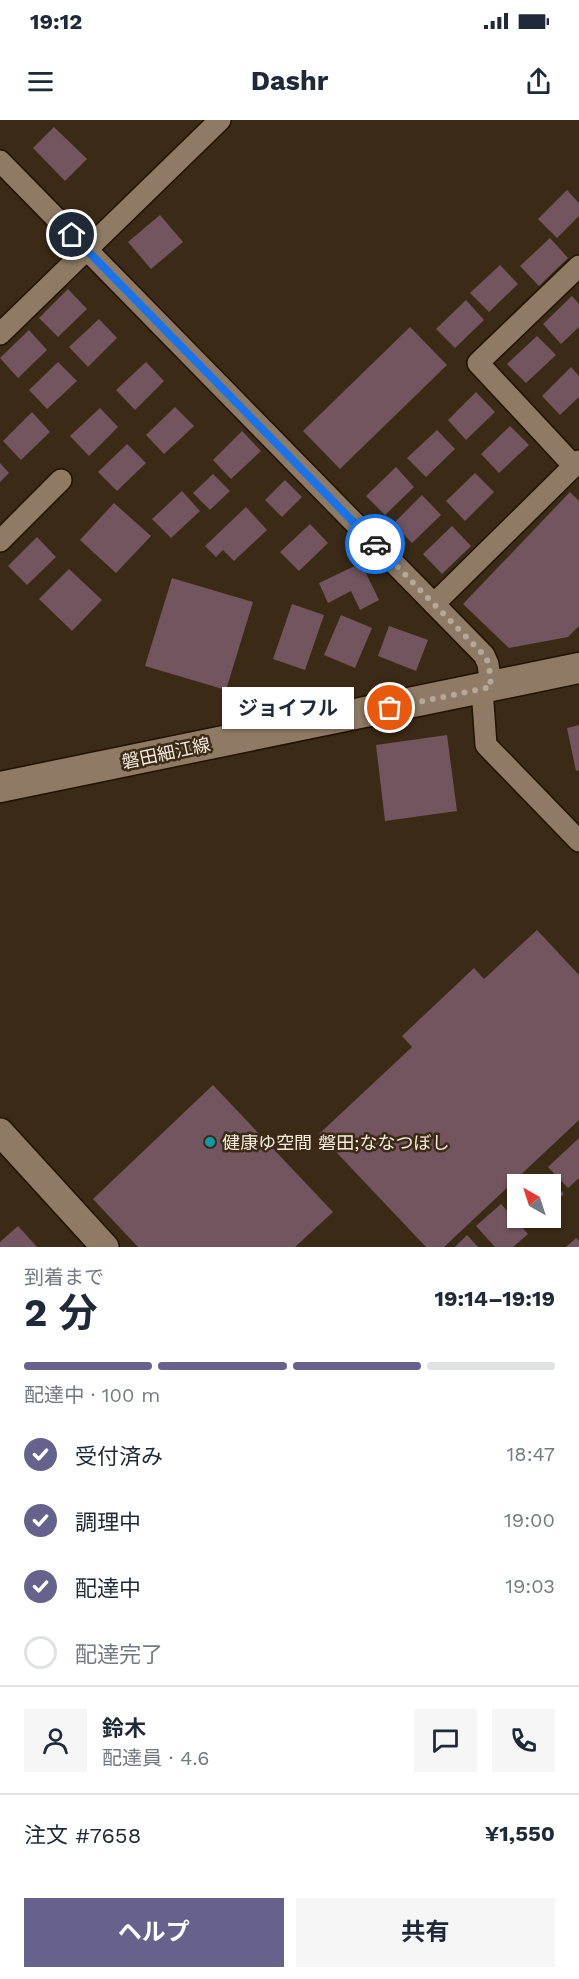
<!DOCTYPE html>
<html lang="ja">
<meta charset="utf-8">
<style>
body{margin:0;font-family:"Work Sans","Noto Sans JP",sans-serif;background:#f6f6f7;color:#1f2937;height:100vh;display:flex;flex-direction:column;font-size:22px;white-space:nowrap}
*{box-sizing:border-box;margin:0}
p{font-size:20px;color:#747a83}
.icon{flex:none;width:33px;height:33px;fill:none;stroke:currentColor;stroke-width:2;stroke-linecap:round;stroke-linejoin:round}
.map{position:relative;height:1127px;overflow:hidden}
.side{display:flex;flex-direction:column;background:#fff;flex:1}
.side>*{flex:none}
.needle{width:39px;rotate:321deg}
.controls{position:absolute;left:507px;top:1054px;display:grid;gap:12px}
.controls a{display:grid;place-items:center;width:54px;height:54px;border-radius:0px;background:#fff;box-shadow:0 2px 4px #0004;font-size:30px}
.pin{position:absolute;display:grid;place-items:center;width:51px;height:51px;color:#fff;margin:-26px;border:3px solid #fff;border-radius:50%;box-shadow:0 2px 6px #0007}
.courier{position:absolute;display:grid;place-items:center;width:60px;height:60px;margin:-30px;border:4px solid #1a73e8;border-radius:50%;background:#fff;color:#222;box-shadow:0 2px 8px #0007}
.bubble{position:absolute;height:42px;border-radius:0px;background:#fff;box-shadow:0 2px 4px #0004;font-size:20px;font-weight:700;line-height:42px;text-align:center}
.headline em{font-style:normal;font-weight:700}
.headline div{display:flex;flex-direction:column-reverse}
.headline{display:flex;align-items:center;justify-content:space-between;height:102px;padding:0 24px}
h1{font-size:39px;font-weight:700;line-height:45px}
.bar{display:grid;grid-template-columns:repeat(4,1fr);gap:9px 6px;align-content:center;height:72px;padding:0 24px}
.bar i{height:8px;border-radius:4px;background:#e0e1e3}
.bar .current{background:#67628c}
.bar p{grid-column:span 4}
.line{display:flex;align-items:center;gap:15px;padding:0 24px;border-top:2px solid #e0e1e3}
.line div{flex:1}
.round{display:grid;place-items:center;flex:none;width:63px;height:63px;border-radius:0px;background:#f6f6f7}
ol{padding:0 24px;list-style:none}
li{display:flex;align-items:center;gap:18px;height:66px}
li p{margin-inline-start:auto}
li .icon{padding:6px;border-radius:50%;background:#67628c;color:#fff;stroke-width:4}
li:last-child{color:#747a83}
li i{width:33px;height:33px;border:3px solid #e0e1e3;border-radius:50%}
.cta{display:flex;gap:12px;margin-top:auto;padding:12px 24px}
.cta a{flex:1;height:69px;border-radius:0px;background:#67628c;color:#fff;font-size:24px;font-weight:700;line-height:69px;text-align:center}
.cta a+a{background:#f6f6f7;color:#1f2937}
.status{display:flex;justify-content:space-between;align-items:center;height:42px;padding:0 30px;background:#fff;direction:ltr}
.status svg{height:16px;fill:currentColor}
header{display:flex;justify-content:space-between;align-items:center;height:78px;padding:0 24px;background:#fff;font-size:27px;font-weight:700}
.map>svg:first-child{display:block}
</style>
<div class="status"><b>19:12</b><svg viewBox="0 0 49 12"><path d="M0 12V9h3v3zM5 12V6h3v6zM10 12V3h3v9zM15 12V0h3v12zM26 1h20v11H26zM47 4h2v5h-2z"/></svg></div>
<header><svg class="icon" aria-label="menu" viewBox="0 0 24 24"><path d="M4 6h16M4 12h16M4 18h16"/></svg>Dashr<svg class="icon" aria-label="share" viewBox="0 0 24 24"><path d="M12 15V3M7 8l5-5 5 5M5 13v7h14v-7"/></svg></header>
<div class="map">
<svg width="579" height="1127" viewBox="0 0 579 1127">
<rect width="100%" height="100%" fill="#3b2a16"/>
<g fill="#72555f">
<polygon points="54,7 87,39 65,61 33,28"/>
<polygon points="567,70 579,83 579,96 557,118 538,99"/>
<polygon points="160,95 183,122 151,149 128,122"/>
<polygon points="550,118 568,138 539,166 520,146"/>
<polygon points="500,145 518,164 489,192 470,173"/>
<polygon points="68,169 87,189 58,217 39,198"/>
<polygon points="572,176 579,184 579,207 561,224 543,204"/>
<polygon points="466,180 484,200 455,228 436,209"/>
<polygon points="99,199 117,218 88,247 69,227"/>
<polygon points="410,207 447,245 340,349 303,311"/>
<polygon points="29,210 47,230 18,258 0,238"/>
<polygon points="537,216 556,235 526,263 507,244"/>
<polygon points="58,242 77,261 47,289 29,270"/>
<polygon points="146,242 164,261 135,290 116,270"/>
<polygon points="571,247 579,256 579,277 560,295 542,276"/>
<polygon points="476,272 495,292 466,320 448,300"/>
<polygon points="175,287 194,306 164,334 146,315"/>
<polygon points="100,288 118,307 89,336 70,316"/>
<polygon points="32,292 50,312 21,340 3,321"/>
<polygon points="510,306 529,325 499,353 481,334"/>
<polygon points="437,310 455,329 426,357 407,338"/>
<polygon points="242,311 261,331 231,359 213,340"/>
<polygon points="127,324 146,343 117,371 98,352"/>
<polygon points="0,343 9,353 0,362"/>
<polygon points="396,347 414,367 385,395 366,376"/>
<polygon points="475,353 494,372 465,401 446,381"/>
<polygon points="213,354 230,371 210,390 193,373"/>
<polygon points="285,360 302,377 282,397 265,380"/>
<polygon points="182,371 200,391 171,418 152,399"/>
<polygon points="570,372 579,381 579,506 568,517 509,528 463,484"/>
<polygon points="422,375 441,395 412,423 393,404"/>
<polygon points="114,383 151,416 116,453 80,420"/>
<polygon points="246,387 267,410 234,441 223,430 216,437 205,426"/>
<polygon points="310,404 328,423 299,451 280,432"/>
<polygon points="452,406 471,426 442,454 423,434"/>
<polygon points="37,417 56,437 27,465 8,446"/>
<polygon points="361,443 379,480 360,490 351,471 328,483 319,463"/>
<polygon points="69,449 102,480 72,511 39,479"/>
<polygon points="172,458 253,482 226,570 145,546"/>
<polygon points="292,484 324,495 305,550 273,539"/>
<polygon points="341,495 372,508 355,548 324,535"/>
<polygon points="389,506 428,520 416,551 378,536"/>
<polygon points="579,605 579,650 576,651 567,608"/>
<polygon points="447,615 457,691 385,701 376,625"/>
<polygon points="537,810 579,855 579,1000 444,1127 426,1127 319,1014 412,927 402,916 474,848 484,859"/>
<polygon points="213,965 333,1092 295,1127 138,1127 93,1079"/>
<polygon points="579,1018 579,1058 568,1068 548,1047"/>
<polygon points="545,1054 564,1074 550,1086 550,1065 533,1065"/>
<polygon points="501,1084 528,1114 513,1127 495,1127 476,1106"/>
<polygon points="18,1106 37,1127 0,1127 0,1122"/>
<polygon points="467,1115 478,1127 455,1127"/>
<polygon points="576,1118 579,1121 579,1127 566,1127"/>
</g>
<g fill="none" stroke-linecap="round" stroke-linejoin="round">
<defs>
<g id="minor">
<polyline points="0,41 484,535 488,544 491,567"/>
<polyline points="0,214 220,0"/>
<polyline points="574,346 478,243 579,146"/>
<polyline points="0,421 61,360"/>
<polyline points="434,484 579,341"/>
<polyline points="482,569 486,625 579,721"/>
</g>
<polyline id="tertiary" points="0,1012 105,1127"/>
<polyline id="secondary" points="0,667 579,548"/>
</defs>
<use href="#minor" stroke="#221201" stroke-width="24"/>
<use href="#tertiary" stroke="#221201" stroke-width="30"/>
<use href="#secondary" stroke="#221201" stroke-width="33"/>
<use href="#minor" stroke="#8f7b65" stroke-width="21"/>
<use href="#tertiary" stroke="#8f7b65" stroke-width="27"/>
<use href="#secondary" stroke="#8f7b65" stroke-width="30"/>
</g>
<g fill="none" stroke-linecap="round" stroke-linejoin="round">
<polyline stroke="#b5a799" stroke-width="6" stroke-dasharray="0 10.8" points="375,424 484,535 489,544 491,567 390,588"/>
<polyline stroke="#1a73e8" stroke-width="8" points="72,115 375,424"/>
</g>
<circle fill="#0f9aa8" stroke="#3b2a16" stroke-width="2" cx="210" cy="1022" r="6"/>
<g text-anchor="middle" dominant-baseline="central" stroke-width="5" stroke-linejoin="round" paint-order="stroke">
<g font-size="18" fill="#f6ebdf" stroke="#3b2a16">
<text transform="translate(166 633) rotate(-12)">磐田細江線</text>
</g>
<g font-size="18" fill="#f6ebdf" stroke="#3b2a16" text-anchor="start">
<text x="222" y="1022">健康ゆ空間 磐田;ななつぼし</text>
</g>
</g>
</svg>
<div class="controls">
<a><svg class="needle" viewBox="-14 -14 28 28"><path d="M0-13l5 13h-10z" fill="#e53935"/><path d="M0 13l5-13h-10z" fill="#747a83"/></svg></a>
</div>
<div class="pin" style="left:390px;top:588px;background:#ea580c"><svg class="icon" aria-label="bag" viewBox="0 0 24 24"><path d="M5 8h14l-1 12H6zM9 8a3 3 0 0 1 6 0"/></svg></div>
<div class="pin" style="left:72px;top:115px;background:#1f2937"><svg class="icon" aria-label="home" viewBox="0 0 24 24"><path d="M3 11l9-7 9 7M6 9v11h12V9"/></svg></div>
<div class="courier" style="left:375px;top:424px"><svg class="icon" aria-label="car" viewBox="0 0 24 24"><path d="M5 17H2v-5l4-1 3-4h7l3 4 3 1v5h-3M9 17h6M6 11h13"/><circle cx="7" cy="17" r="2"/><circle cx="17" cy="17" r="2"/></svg></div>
<div class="bubble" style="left:222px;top:567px;width:132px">ジョイフル</div>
</div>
<section class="side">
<div class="headline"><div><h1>2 分</h1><p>到着まで</p></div><em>19:14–19:19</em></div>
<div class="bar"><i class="current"></i><i class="current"></i><i class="current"></i><i></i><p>配達中 · 100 m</p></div>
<ol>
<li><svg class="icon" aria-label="check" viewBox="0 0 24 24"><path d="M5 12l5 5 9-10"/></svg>受付済み<p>18:47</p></li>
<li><svg class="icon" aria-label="check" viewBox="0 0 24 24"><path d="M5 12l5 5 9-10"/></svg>調理中<p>19:00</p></li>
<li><svg class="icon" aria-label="check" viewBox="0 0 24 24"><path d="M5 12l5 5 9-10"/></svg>配達中<p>19:03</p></li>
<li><i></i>配達完了</li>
</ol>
<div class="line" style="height:108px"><a class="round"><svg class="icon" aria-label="person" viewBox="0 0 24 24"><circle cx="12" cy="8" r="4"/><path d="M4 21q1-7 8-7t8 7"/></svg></a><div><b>鈴木</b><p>配達員 · 4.6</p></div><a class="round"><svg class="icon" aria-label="chat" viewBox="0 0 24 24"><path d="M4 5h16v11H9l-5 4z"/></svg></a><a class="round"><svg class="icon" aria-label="phone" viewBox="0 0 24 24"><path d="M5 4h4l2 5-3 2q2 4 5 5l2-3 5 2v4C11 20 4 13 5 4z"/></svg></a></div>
<div class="line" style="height:78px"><div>注文 #7658</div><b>¥1,550</b></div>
<div class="cta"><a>ヘルプ</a><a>共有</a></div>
</section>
